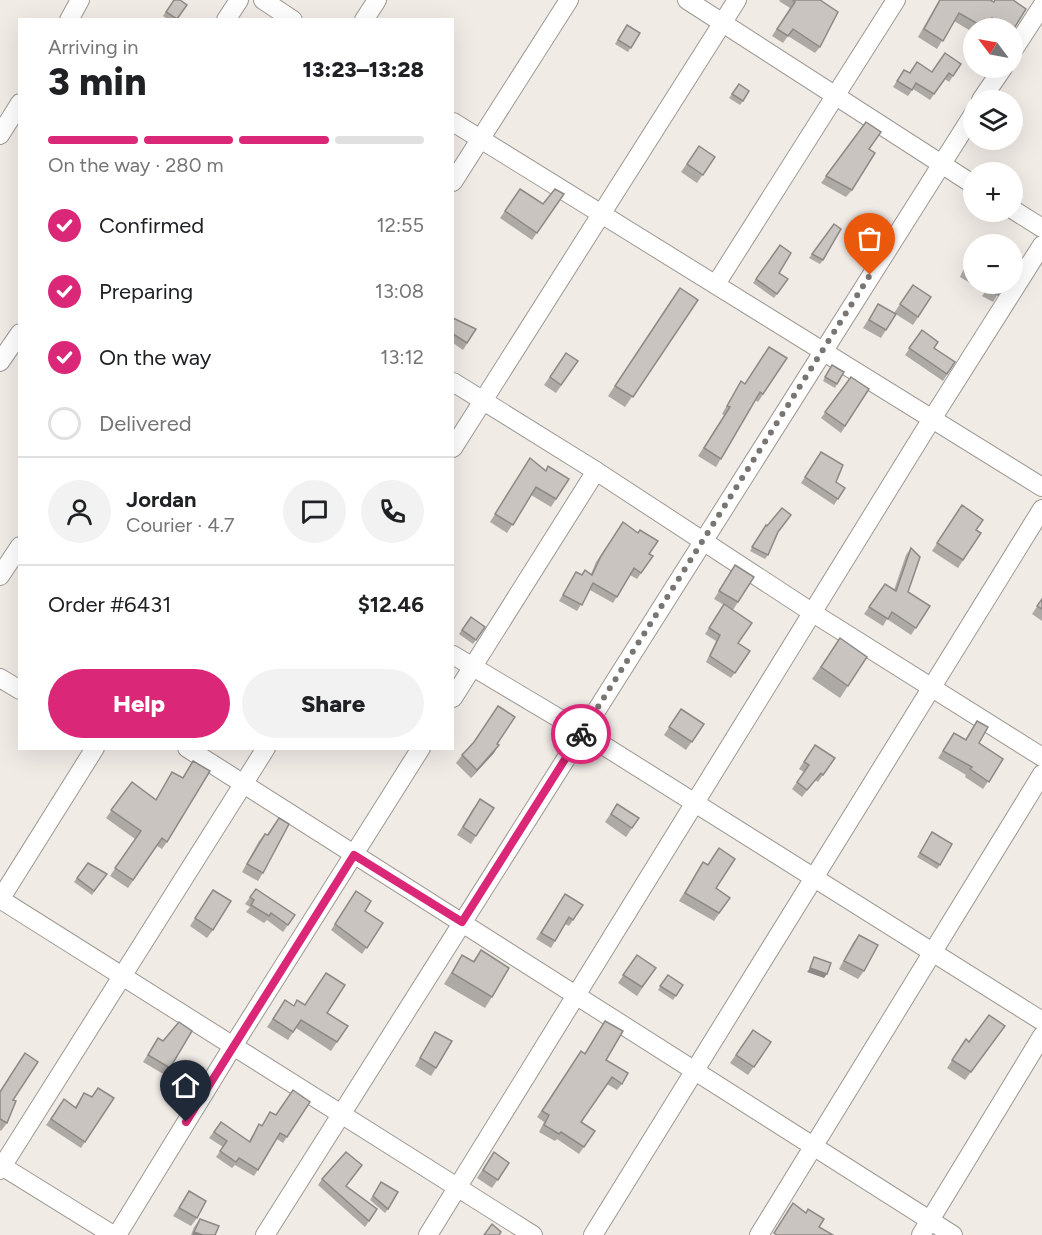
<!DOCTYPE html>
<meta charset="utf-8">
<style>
body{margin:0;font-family:Figtree,sans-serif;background:#f2f2f2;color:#202124;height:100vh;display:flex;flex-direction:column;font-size:22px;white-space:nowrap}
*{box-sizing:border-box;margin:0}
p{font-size:20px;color:#757577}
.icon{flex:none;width:33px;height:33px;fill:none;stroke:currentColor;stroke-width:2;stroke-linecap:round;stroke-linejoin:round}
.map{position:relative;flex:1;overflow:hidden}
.sheet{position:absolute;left:18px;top:18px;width:436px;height:732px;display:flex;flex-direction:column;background:#fff;border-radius:0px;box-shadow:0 6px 24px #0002}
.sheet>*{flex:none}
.needle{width:39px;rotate:302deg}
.fabs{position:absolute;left:963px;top:18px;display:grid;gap:12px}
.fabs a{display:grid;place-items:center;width:60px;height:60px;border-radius:50%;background:#fff;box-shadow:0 6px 24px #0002;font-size:30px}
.pin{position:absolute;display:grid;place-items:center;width:51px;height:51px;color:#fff;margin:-62px -26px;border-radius:50% 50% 50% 0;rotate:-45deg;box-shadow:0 0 6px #0007}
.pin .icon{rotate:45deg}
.courier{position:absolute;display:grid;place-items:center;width:60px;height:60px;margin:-30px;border:4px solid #db2777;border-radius:50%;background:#fff;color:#222;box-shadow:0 2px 8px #0007}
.headline em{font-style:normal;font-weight:800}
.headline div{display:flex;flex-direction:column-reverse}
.headline{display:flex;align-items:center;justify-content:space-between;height:102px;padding:0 30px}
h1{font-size:39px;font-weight:800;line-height:45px}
.bar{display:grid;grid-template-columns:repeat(4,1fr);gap:9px 6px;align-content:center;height:72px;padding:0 30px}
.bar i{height:8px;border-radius:4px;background:#e0e0e0}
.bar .on{background:#db2777}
.bar p{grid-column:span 4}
.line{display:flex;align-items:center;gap:15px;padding:0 30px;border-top:2px solid #e0e0e0}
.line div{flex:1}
.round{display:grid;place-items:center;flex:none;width:63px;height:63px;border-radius:32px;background:#f2f2f2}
ol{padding:0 30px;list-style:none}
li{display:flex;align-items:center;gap:18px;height:66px}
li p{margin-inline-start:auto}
li .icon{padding:6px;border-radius:50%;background:#db2777;color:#fff;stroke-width:4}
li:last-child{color:#757577}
li i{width:33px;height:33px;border:3px solid #e0e0e0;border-radius:50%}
.primary-button{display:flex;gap:12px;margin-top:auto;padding:12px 30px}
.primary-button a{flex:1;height:69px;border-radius:36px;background:#db2777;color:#fff;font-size:24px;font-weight:800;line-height:69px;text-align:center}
.primary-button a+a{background:#f2f2f2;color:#202124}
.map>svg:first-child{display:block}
</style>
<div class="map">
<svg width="1042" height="1235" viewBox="0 0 1042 1235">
<rect width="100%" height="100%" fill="#f1ebe6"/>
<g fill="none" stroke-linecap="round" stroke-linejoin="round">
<defs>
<g id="minor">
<polyline points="263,0 293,20"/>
<polyline points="687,0 974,185"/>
<polyline points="69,20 80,0"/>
<polyline points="226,20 239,0"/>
<polyline points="364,20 377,0"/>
<polyline points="1012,52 1042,6"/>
<polyline points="981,100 1003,68"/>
<polyline points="453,122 1042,487"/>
<polyline points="0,135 20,103"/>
<polyline points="453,182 569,0"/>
<polyline points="1012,209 1042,228"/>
<polyline points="716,284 896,0"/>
<polyline points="0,362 20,333"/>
<polyline points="453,382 596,471 453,698"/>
<polyline points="453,448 737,0"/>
<polyline points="596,471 813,613 1042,757"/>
<polyline points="0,576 20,546"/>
<polyline points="453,655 582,732 1042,1021"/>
<polyline points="0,678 20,690"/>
<polyline points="187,748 953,1235"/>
<polyline points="1,898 95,748"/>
<polyline points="0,899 533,1235"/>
<polyline points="0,1165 113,1235"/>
<polyline points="0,1170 266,748"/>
<polyline points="117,1235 233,1046 421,748"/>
<polyline points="265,1235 974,113"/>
<polyline points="428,1235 925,430 1042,245"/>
<polyline points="593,1235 1042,509"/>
<polyline points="759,1235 1042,774"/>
<polyline points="921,1235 1042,1036"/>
</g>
</defs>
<use href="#minor" stroke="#9d9893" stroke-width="20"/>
<use href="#minor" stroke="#fff" stroke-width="18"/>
</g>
<g fill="#ada9a4">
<polygon points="174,0 187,5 177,20 169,20 163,16"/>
<polygon points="780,0 820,0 820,47 815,53 788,36 783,43 772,36 790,8 779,1"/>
<polygon points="939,0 990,0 994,2 1026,9 1012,31 1012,28 992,28 987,26 985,28 974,28 974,33 954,21 937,49 918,37"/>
<polygon points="627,25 640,33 628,52 615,44"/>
<polygon points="961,64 949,82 945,79 930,100 913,89 908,96 893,87 904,70 910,73 932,72"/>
<polygon points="739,84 743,101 740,105 729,98"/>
<polygon points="866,122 869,149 852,190 846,197 821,183"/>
<polygon points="699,146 715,157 697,183 681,172"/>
<polygon points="520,189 543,204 564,194 532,240 500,218"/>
<polygon points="834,224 823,260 820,264 809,258"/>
<polygon points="780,245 779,273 788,279 774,298 753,283"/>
<polygon points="973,253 974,284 1004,284 993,302 982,296 985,292 960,277 968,260"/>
<polygon points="913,285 931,297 913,325 894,313"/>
<polygon points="672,299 698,300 625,407 608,396"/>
<polygon points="878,304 886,330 881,338 863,328"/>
<polygon points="453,318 476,329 463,350 453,343"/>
<polygon points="922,330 934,348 955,362 943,381 905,355"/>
<polygon points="566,353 578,361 556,393 544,385"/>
<polygon points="787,358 758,402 755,400 716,467 698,456 724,415 722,414 741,381 745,384"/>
<polygon points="829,369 837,384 835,388 823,381"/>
<polygon points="851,377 869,389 841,433 821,418"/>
<polygon points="821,452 836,482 845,488 834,505 801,483"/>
<polygon points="530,458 546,471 569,479 551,507 531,495 507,533 490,522"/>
<polygon points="962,505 976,530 981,533 958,568 932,551"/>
<polygon points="623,522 649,554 653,556 637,579 630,575 613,603 590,590 577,611 559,601 576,572 582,575 591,574 596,562"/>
<polygon points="763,529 778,533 768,555 765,559 750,551"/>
<polygon points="911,548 908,592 930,606 911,635 887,619 883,626 864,614 885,584 894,590 906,555"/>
<polygon points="735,565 738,602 733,610 738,643 750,651 731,678 706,662 716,641 705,634 724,605 714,599"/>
<polygon points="1042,599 1042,621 1032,614"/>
<polygon points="471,617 485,627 473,644 459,634"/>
<polygon points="840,638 867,657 840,698 812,679"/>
<polygon points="681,709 704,724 686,750 664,735"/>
<polygon points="977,721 979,743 1003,759 983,789 965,777 966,775 938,758 954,733 965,740"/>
<polygon points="497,744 494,753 471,778 456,763 462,755"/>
<polygon points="815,745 835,758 818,782 815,780 802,797 792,789 804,772 799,769"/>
<polygon points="193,761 167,842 162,849 157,846 128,888 110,876 135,839 106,818 132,782 156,799 172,772 183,778"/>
<polygon points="617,804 639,818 626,837 605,822"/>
<polygon points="474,807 476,836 471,844 457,835"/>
<polygon points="279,818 263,873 258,881 242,872 259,841 265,834 267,835"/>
<polygon points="932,832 940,865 937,869 917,857"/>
<polygon points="703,862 716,888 730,898 714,921 679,901"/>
<polygon points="88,863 107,874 92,895 74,882"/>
<polygon points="256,889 295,915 283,932 267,920 264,923 246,912 250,907 245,904"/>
<polygon points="213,890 213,930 207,938 190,926"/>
<polygon points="356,891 365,911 383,923 362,954 331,930"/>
<polygon points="561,900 583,905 569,926 565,924 551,948 536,939"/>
<polygon points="859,935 864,971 858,979 839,969 853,943"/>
<polygon points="481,950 492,997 485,1008 444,984 462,955 473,961"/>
<polygon points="637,955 656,968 637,996 618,983"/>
<polygon points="668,975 683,985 673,1000 658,990"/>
<polygon points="285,1000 294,1006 304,1005 327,1013 348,1026 331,1051 296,1028 288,1040 267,1027"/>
<polygon points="605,1021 606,1060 622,1084 617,1090 607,1084 581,1122 595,1131 579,1154 557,1139 555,1141 539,1132 544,1122 537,1117 581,1051 585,1053"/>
<polygon points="1005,1026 965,1080 947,1068 966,1039 969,1042"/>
<polygon points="753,1030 771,1042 748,1075 730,1063"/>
<polygon points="435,1032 436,1068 431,1076 415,1066"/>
<polygon points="158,1038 170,1068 165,1075 143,1062"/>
<polygon points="0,1091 13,1100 7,1123 1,1131 0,1130"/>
<polygon points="84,1093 92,1097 114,1098 81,1148 46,1125 64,1099 75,1107"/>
<polygon points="310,1102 283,1143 277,1139 254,1176 235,1165 232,1168 216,1157 223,1147 209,1138 221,1122 249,1141 259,1124 261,1125 276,1115"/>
<polygon points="494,1152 509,1163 492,1188 477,1178"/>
<polygon points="322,1179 346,1187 377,1209 365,1227 318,1185"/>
<polygon points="381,1182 388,1209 385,1213 370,1200"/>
<polygon points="189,1191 197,1218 191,1226 173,1216"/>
<polygon points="200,1219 215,1235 191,1235 194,1227"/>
</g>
<g fill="#8d8986">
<polygon points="499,745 494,753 471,778 477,770"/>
<polygon points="810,968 827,974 824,978 807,972"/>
<polygon points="194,1232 203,1235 192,1235"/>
</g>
<g fill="#c9c4bf" stroke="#8d8986" stroke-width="1.5">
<polygon points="174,0 180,0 187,5 177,19 166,12"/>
<polygon points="793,0 820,0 838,12 820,47 793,29 788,36 777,29 795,2"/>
<polygon points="940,0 990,0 994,2 995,0 1013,0 1026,9 1013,30 1012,28 1011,28 992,18 985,28 959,13 943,41 924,29"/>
<polygon points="627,25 640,33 631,48 618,40"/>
<polygon points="945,53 961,64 953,76 949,73 934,94 916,83 912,90 897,81 904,70 910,73 917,62 932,72"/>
<polygon points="739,84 749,91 743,101 732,94"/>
<polygon points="866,122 881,132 869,149 875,153 852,190 826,176"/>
<polygon points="699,146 715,157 703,175 687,164"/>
<polygon points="520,189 543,204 555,189 564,194 537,233 505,211"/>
<polygon points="834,224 841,229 823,260 812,254"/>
<polygon points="780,245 791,253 779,273 788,279 777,294 756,279"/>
<polygon points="973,253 974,253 974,275 965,270"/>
<polygon points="987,284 1004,284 998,295 987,289 990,285"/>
<polygon points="913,285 931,297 918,317 900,304"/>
<polygon points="680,288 698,300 633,397 615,386"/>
<polygon points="878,304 896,314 886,330 869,320"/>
<polygon points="453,318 476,329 467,343 453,334"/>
<polygon points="922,330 938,342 934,348 955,362 947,374 909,348"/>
<polygon points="769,347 787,358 763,394 760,392 721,459 704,448 730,407 727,406 741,381 745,384"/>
<polygon points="566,353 578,361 561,385 550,377"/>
<polygon points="832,365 844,372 837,384 825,377"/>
<polygon points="851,377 869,389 845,426 825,412"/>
<polygon points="821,452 843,465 836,482 845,488 838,499 805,477"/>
<polygon points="530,458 546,471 548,466 569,479 556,499 536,487 513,525 495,514"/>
<polygon points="962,505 983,520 976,530 981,533 963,560 937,543"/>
<polygon points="782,508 791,515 778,532 768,555 752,547 766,525 767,526"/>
<polygon points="623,522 638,533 640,530 658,541 649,554 653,556 641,573 634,568 617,597 593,583 582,605 563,595 576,572 582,575 585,570 592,575 601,556"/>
<polygon points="911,548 920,557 908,592 930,606 916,628 892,612 888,619 869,607 885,584 896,591"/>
<polygon points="735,565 754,577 738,602 719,591"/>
<polygon points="1042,599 1042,609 1037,606"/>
<polygon points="724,604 752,623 738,643 750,651 735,673 710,656 720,635 709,628"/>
<polygon points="471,617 485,627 476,640 462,630"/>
<polygon points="840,638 867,657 848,686 821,667"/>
<polygon points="498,706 515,717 497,744 499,745 477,770 462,755 474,742"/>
<polygon points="681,709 704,724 692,742 669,727"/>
<polygon points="977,721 988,727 979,743 1003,759 989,782 970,769 972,767 943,751 954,733 966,740"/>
<polygon points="815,745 835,758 823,775 821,773 807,790 797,782 809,765 804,762"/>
<polygon points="193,761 210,771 167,842 162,838 133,880 115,868 141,831 111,810 132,782 156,800 172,772 183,778"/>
<polygon points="480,799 494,808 476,836 463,827"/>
<polygon points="617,804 639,818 632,828 611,814"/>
<polygon points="279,818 289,824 263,873 247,864 265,834 268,835"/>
<polygon points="932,832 952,844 940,865 920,853"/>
<polygon points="719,848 735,859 716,888 730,898 719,913 685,893 703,862 708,865"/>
<polygon points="88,863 107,874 94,891 77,878"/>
<polygon points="256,889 295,915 288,925 271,913 269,916 251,905 254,900 250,897"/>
<polygon points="213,890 231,901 213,930 195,918"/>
<polygon points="356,891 371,901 365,911 383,923 367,948 335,924"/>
<polygon points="565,894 583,905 573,920 569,917 555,941 541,933"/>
<polygon points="859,935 878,945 864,971 844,961"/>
<polygon points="481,950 509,968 492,997 452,973 462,955 474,962"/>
<polygon points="637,955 656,968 642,987 623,975"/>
<polygon points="814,957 831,963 827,974 810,968"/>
<polygon points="326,973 345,985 327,1013 348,1026 337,1042 301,1020 293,1032 273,1019 285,1000 294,1006 297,1000 305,1005"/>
<polygon points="668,975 683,985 676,996 660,986"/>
<polygon points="989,1015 1005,1026 971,1072 952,1060 966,1039 969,1042"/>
<polygon points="605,1021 623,1031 606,1060 628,1073 622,1084 612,1077 581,1122 595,1131 584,1147 561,1132 559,1134 544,1125 549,1115 542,1111 581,1051 585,1054"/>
<polygon points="179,1022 192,1031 170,1068 148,1055 158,1038 163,1041"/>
<polygon points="753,1030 771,1042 754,1067 736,1055"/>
<polygon points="435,1032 452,1041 436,1068 420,1058"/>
<polygon points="25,1053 38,1062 13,1100 16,1101 7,1123 0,1119 0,1092"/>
<polygon points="98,1088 114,1098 85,1142 51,1119 64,1099 76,1108 84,1093 92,1097"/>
<polygon points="293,1090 310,1102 287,1137 280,1133 258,1170 239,1158 236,1162 220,1151 227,1141 214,1132 221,1122 250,1142 259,1124 262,1126 270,1112 276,1115"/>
<polygon points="346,1152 362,1165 346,1186 377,1209 369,1221 322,1179"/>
<polygon points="494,1152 509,1163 498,1180 483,1170"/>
<polygon points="381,1182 398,1192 388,1209 373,1196"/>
<polygon points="189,1191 206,1201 197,1218 179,1208"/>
<polygon points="793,1203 806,1213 808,1209 824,1219 819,1227 833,1235 777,1235 774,1233"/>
<polygon points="200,1219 219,1226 215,1235 203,1235 194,1232"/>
<polygon points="492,1224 501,1232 499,1235 484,1235"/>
</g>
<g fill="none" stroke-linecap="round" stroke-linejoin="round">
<polyline stroke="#797572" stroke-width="6" stroke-dasharray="0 10.8" points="581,734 870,275"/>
<polyline stroke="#db2777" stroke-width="8" points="186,1122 354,855 462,922 581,734"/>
</g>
</svg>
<div class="fabs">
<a><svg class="needle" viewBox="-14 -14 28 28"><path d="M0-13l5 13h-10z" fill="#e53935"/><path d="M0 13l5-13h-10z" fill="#757577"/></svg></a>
<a><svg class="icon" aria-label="layers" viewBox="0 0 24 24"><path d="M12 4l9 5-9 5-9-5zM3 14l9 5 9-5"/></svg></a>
<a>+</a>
<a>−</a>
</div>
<div class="pin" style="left:870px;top:275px;background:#ea580c"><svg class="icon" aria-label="bag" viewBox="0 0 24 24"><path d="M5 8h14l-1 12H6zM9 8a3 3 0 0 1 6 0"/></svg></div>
<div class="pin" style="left:186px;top:1122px;background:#1f2937"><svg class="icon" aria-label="home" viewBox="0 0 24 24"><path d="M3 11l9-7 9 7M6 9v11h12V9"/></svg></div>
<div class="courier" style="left:581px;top:734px"><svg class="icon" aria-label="bike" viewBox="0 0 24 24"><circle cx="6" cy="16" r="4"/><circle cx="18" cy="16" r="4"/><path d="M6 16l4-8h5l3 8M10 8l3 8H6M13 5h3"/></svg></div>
<section class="sheet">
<div class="headline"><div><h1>3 min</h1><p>Arriving in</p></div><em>13:23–13:28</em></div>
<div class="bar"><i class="on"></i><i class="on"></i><i class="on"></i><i></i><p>On the way · 280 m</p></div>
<ol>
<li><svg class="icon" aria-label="check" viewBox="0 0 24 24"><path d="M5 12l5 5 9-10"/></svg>Confirmed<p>12:55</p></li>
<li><svg class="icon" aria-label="check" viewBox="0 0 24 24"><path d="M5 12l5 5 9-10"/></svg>Preparing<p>13:08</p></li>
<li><svg class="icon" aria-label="check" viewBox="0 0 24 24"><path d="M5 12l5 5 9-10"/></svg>On the way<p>13:12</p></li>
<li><i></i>Delivered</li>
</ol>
<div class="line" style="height:108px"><a class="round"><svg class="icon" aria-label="person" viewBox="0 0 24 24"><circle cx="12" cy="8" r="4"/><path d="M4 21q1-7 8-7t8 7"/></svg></a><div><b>Jordan</b><p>Courier · 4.7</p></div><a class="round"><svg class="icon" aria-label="chat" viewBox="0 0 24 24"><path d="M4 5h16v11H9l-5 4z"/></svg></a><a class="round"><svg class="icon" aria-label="phone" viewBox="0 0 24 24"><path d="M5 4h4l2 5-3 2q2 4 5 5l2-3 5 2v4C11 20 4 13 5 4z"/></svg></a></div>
<div class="line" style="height:78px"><div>Order #6431</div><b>$12.46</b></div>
<div class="primary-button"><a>Help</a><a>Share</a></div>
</section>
</div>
